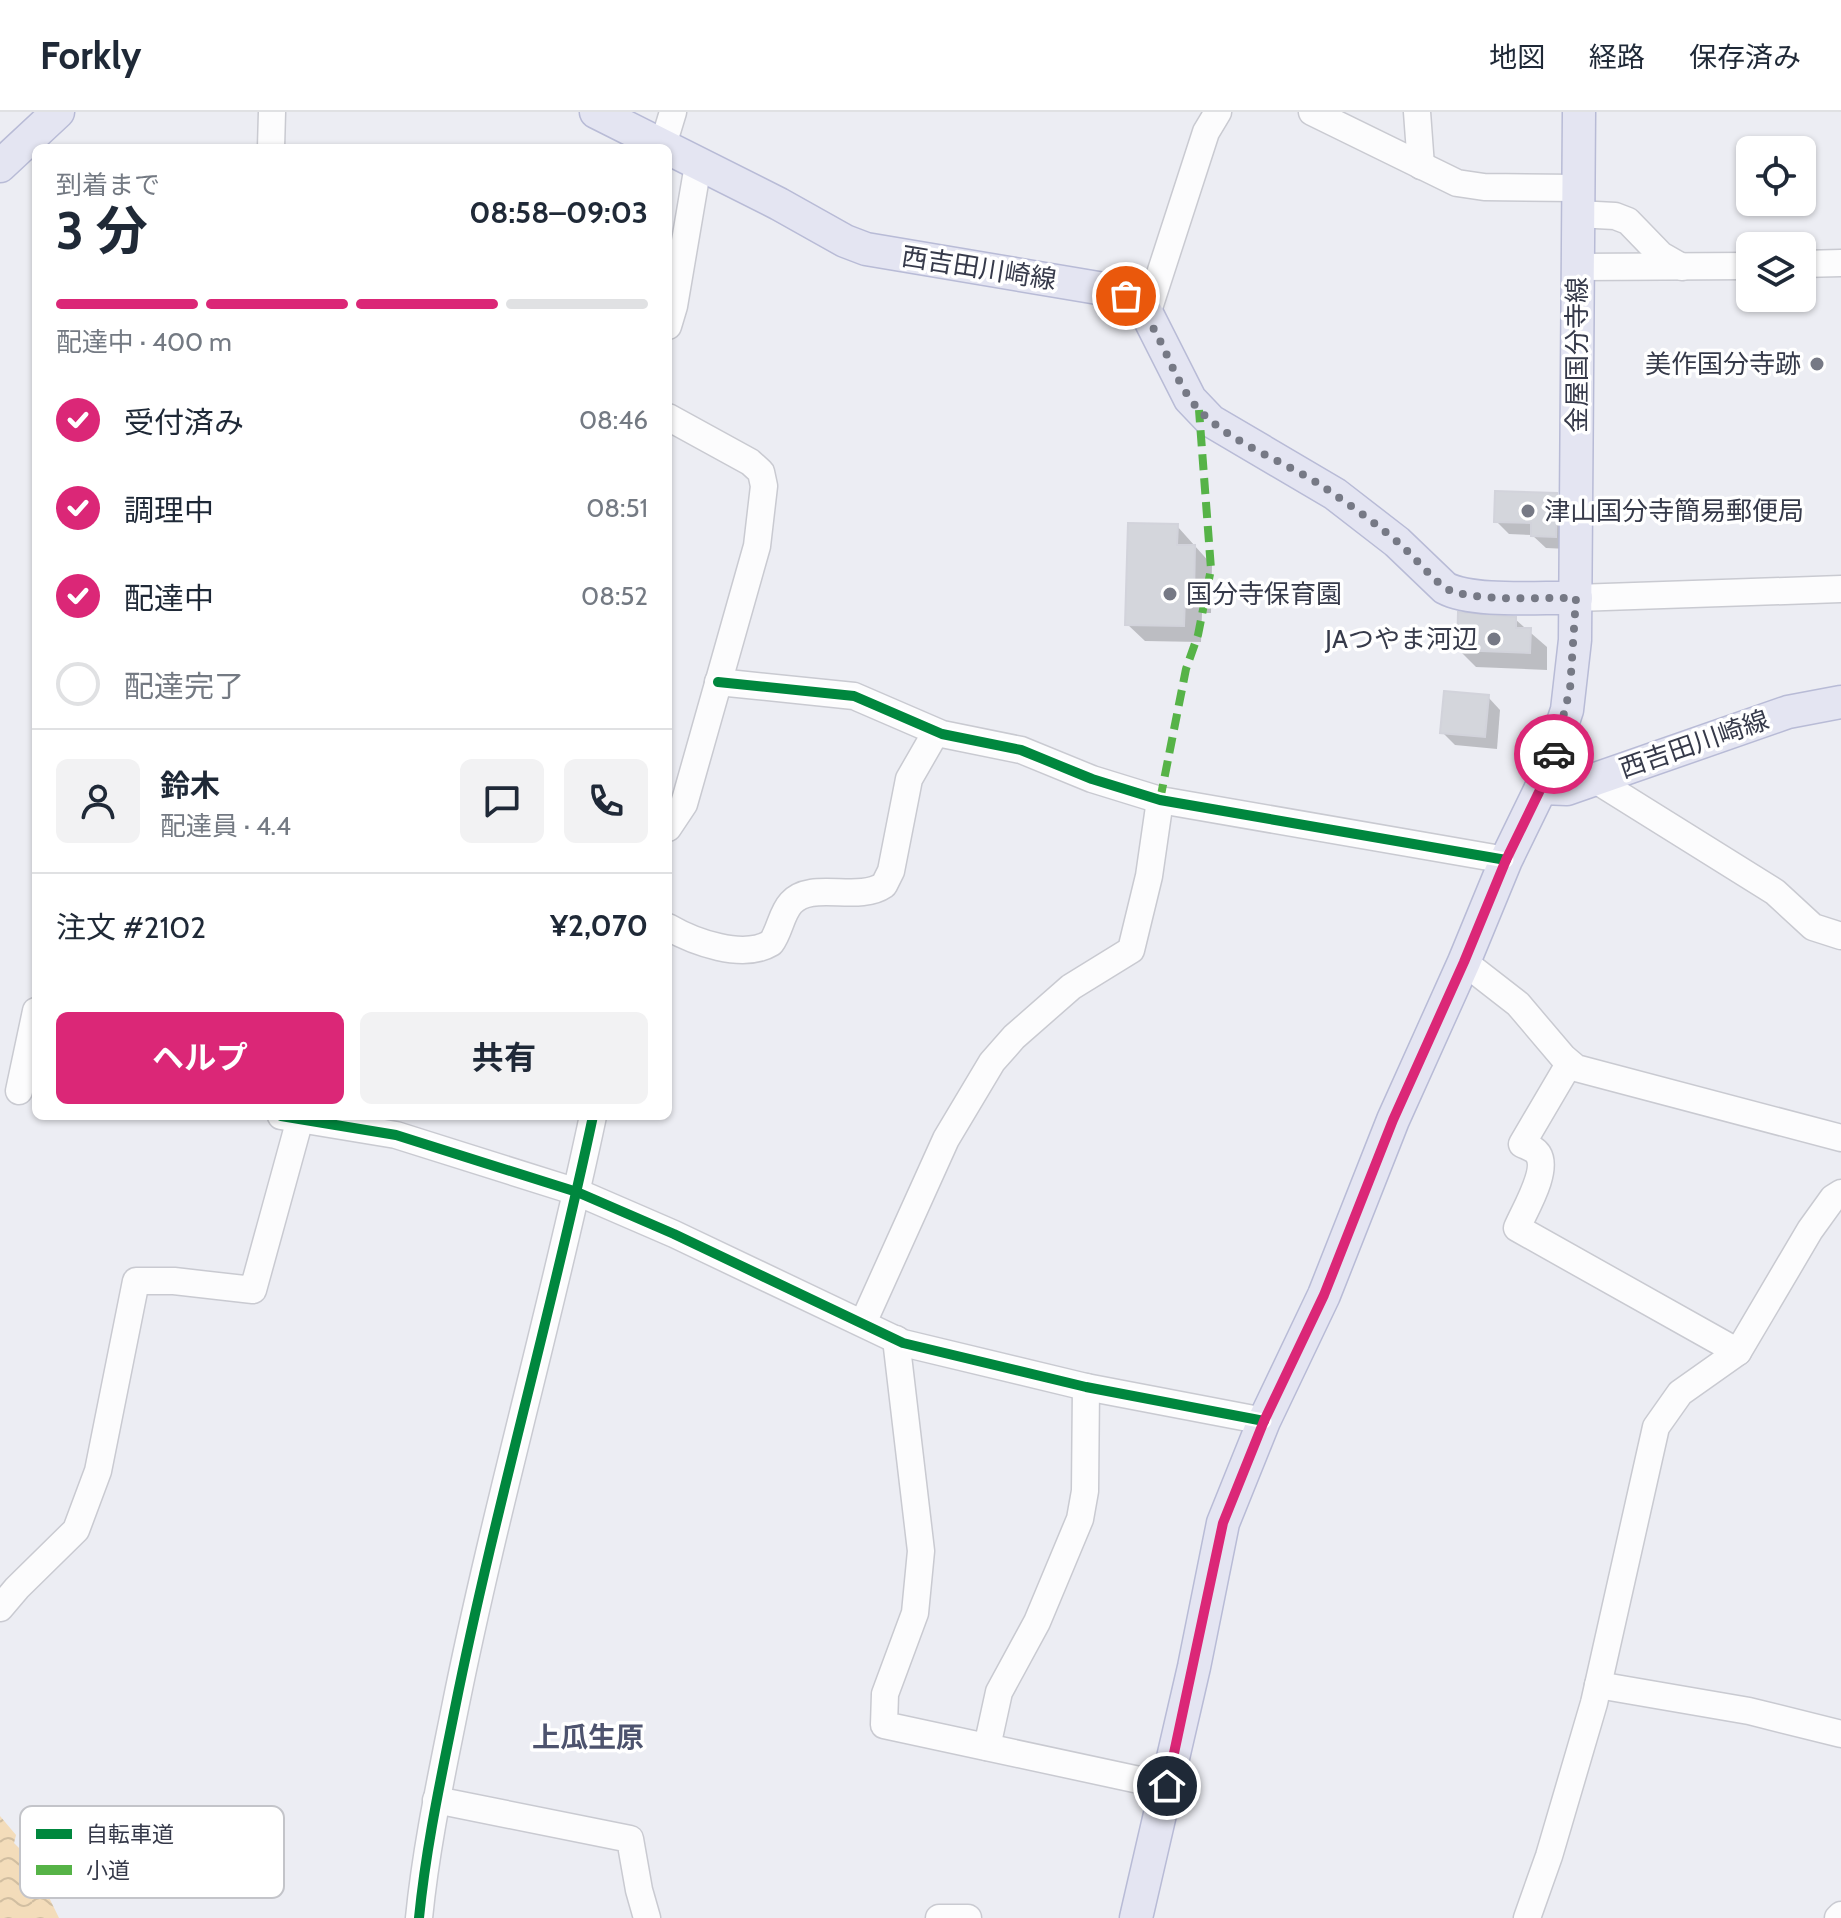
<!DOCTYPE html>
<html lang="ja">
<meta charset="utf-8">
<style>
body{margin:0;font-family:Cabin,"Noto Sans JP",sans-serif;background:#f2f2f3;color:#1f2937;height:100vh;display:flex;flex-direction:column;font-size:30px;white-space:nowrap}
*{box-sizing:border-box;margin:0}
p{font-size:26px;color:#747a83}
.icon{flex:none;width:44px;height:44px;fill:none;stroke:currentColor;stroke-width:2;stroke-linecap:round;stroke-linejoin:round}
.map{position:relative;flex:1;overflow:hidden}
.details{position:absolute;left:32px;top:32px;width:640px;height:976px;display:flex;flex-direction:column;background:#fff;border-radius:12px;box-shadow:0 2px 6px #0004}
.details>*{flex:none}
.tools{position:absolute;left:1736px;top:24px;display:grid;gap:16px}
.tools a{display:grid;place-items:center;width:80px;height:80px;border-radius:12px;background:#fff;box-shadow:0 2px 6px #0004;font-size:40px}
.pin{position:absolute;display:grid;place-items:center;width:68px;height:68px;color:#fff;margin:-34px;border:4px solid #fff;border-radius:50%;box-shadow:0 2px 8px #0007}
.courier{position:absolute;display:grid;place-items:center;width:80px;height:80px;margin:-40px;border:6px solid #db2777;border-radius:50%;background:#fff;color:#222;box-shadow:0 2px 10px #0007}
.overview em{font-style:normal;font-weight:700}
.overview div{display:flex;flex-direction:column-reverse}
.overview{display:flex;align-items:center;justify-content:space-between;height:136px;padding:0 24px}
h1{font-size:52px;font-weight:700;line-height:60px}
.bar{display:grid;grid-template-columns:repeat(4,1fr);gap:12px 8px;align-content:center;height:96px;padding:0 24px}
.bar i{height:10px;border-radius:6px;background:#e0e1e3}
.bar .on{background:#db2777}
.bar p{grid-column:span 4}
.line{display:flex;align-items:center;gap:20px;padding:0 24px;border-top:2px solid #e0e1e3}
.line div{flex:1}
.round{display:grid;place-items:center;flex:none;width:84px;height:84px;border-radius:12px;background:#f2f2f3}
ol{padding:0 24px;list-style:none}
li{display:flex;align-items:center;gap:24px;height:88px}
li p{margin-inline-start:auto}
li .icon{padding:8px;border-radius:50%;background:#db2777;color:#fff;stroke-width:4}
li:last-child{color:#747a83}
li i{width:44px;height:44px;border:4px solid #e0e1e3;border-radius:50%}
.button{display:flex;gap:16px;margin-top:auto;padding:16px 24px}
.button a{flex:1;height:92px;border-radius:12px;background:#db2777;color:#fff;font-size:32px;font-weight:700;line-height:92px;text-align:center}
.button a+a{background:#f2f2f3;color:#1f2937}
header{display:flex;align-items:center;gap:48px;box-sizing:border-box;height:112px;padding:0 40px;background:#fff;border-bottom:2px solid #e0e1e3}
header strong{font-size:38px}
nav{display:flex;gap:44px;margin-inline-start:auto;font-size:28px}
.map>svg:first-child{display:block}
</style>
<header>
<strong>Forkly</strong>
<nav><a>地図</a><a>経路</a><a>保存済み</a></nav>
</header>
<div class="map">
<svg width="1841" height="1806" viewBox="0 0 1841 1806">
<defs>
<pattern id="water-waves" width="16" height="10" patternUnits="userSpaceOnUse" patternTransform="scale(2)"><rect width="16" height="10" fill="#f3dcba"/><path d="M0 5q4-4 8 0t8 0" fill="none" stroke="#d1bea1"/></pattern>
</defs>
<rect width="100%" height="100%" fill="#ecedf3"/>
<polygon fill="url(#water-waves)" points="0,1704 16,1723 14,1731 42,1759 40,1767 59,1806 0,1806"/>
<g fill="#0003">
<polygon points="1556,383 1569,396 1568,437 1546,436 1532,423 1509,422 1496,409"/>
<polygon points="1177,414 1212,453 1211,501 1202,501 1201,530 1145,529 1127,512"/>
<polygon points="1515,507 1547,535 1547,558 1476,555 1459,538"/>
<polygon points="1488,585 1500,598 1497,637 1455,633 1442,620"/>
</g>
<g fill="#d4d6dc" stroke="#d2d3db" stroke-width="2">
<polygon points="1495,379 1557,381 1556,425 1531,424 1531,411 1494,410"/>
<polygon points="1128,411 1178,412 1177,433 1195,433 1194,485 1185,485 1184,514 1125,513"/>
<polygon points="1458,500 1516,505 1516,516 1531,516 1530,541 1457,538"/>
<polygon points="1444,579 1489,583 1485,625 1440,621"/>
</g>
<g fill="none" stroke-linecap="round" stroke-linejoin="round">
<defs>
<g id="minor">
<polyline points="1312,0 1457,71 1484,75 1577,76"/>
<polyline points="1417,0 1421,54"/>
<polyline points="663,33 673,0"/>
<polyline points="271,36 272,0"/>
<polyline points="1577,102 1615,104 1628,109 1661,143 1682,155"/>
<polyline points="1802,152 1841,151"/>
<polyline points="1577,155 1750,154"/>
<polyline points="1147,202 1206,20 1218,0"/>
<polyline points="668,214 674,194 698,53"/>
<polyline points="668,305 750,350 761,360 764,374 757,434 684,692 668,716"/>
<polyline points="1576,486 1841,477"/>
<polyline points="718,570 854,584 942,622 1021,638 1092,667 1160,688 1506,748"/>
<polyline points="1594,667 1775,780 1813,815 1841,824"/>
<path d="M 668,815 C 694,830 743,848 771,831 C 780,819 781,802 791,791 C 811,768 858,791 884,773 L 891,759 L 909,667 L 936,620"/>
<polyline points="1464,850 1518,892 1563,945 1576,956 1841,1026"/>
<path d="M 1569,952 L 1522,1032 C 1528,1035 1535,1037 1538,1042 C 1549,1059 1524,1099 1517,1116 L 1738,1240"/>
<polyline points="19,979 36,899"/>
<polyline points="281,1004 396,1023 577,1080 674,1122 903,1231 1086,1275 1264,1309"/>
<polyline points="863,1211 946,1027 992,950 1014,925 1071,875 1131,838 1149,764 1160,688"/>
<polyline points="896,1227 921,1439 915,1501 885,1582 884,1613 1167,1674"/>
<polyline points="0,1496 17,1476 76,1418 98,1359 136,1169 174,1169 253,1178 300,1007"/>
<polyline points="1598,1573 1749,1599 1841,1622"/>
<polyline points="987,1635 999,1580 1037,1510 1080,1407 1085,1379 1086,1275"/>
<polyline points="436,1688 630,1727 639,1778 647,1806"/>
<path d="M 419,1806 C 426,1735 441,1666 455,1596 C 495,1397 551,1203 593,1004"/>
<polyline points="939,1806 968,1806"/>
<polyline points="1527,1806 1549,1744 1594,1591 1656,1315 1680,1281 1738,1240 1810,1118 1833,1086 1841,1081"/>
<polyline points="1838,1806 1841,1803"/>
</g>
<g id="major">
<path d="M 596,0 L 779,92 L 845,129 L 866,137 L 1116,179 L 1137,192 L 1147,202 L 1190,287 L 1211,309 L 1335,382 L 1397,430 L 1445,476 C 1473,491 1542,485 1576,486"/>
<polyline points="0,54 58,0"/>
<polyline points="1541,676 1567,677 1788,600 1841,590"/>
<polyline points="1136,1806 1194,1555 1223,1411 1264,1309 1324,1183 1393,1008 1464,850 1506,748 1541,676 1567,598 1575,528 1579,0"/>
</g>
</defs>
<use href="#minor" stroke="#c9cad1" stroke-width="29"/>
<use href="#major" stroke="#b8bbd6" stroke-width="35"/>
<use href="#minor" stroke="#fcfcfd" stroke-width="26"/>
<use href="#major" stroke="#e4e5f2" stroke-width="32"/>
<polyline stroke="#56b347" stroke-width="8" stroke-dasharray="16 8" stroke-linecap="butt" points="1160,688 1186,557 1198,523 1211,457 1199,298"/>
<defs>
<g id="cycleway">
<polyline points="718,570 854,584 942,622 1021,638 1092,667 1160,688 1506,748"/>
<polyline points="281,1004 396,1023 577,1080 674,1122 903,1231 1086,1275 1264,1309"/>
<path d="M 419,1806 C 426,1735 441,1666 455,1596 C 495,1397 551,1203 593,1004"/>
</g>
</defs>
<use href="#cycleway" stroke="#fff" stroke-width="15"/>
<use href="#cycleway" stroke="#00873e" stroke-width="10"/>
</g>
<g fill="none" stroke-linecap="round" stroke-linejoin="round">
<path stroke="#767985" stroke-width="8" stroke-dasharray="0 14.4" d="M 1126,184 C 1165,214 1168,267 1202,301 C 1235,333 1284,349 1322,374 C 1349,392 1377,412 1401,433 C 1416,447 1429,463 1445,476 C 1474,491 1541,485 1576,486 L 1570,577 L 1554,642"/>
<polyline stroke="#db2777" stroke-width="10" points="1167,1674 1223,1411 1264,1309 1324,1183 1393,1008 1464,850 1506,748 1541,676 1554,642"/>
</g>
<g fill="#767985" stroke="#fff" stroke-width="3">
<circle cx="1817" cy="252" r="8"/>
<circle cx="1528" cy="399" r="8"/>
<circle cx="1170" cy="482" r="8"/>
<circle cx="1494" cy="527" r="8"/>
</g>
<g text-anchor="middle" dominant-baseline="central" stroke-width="7" stroke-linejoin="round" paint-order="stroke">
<g font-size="26" fill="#363a4a" stroke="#fff">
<text transform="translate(979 156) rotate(9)">西吉田川崎線</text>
<text transform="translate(1577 243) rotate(-90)">金屋国分寺線</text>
<text transform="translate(1694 632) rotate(-19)">西吉田川崎線</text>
</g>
<g font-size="26" fill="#363a4a" stroke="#fff" text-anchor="end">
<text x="1801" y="252">美作国分寺跡</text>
<text x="1544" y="399" text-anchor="start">津山国分寺簡易郵便局</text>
<text x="1186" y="482" text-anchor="start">国分寺保育園</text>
<text x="1478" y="527">JAつやま河辺</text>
</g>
<g font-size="28" font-weight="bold" fill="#4d536e" stroke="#fff">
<text x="588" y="1625">上瓜生原</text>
</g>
</g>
<rect x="20" y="1694" width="264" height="92" rx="12" fill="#fff" stroke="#c3c4c9" stroke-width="2"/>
<rect x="36" y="1717" width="36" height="10" fill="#00873e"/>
<rect x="36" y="1753" width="36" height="10" fill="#56b347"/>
<g font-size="22" fill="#363a4a">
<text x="86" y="1730">自転車道</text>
<text x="86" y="1766">小道</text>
</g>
</svg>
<div class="tools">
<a><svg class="icon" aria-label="locate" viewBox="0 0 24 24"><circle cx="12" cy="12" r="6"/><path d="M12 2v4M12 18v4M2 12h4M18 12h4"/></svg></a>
<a><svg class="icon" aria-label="layers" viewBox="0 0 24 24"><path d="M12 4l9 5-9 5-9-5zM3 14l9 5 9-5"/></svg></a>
</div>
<div class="pin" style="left:1126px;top:184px;background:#ea580c"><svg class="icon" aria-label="bag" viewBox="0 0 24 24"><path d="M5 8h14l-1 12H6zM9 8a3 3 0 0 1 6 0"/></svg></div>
<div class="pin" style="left:1167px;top:1674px;background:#1f2937"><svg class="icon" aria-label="home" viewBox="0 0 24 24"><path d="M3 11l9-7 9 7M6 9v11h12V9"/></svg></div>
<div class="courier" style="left:1554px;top:642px"><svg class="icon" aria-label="car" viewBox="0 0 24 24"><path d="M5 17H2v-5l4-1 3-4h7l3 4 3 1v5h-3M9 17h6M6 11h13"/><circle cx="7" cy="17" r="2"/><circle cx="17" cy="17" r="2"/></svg></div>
<section class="details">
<div class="overview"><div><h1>3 分</h1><p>到着まで</p></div><em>08:58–09:03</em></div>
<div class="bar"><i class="on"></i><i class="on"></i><i class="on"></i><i></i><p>配達中 · 400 m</p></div>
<ol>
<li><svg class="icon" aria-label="check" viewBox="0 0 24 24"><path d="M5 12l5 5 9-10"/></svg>受付済み<p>08:46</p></li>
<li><svg class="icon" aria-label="check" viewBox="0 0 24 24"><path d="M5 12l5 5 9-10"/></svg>調理中<p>08:51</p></li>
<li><svg class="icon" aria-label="check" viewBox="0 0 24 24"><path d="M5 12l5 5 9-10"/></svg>配達中<p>08:52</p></li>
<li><i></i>配達完了</li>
</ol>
<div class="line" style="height:144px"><a class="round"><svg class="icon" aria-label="person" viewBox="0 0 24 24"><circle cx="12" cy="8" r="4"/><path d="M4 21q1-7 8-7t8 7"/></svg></a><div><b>鈴木</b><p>配達員 · 4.4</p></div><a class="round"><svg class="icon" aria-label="chat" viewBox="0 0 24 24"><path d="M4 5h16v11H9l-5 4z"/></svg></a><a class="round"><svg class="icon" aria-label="phone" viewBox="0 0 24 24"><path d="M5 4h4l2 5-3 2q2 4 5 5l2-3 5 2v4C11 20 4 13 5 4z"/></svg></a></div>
<div class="line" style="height:104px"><div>注文 #2102</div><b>¥2,070</b></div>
<div class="button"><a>ヘルプ</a><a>共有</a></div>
</section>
</div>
